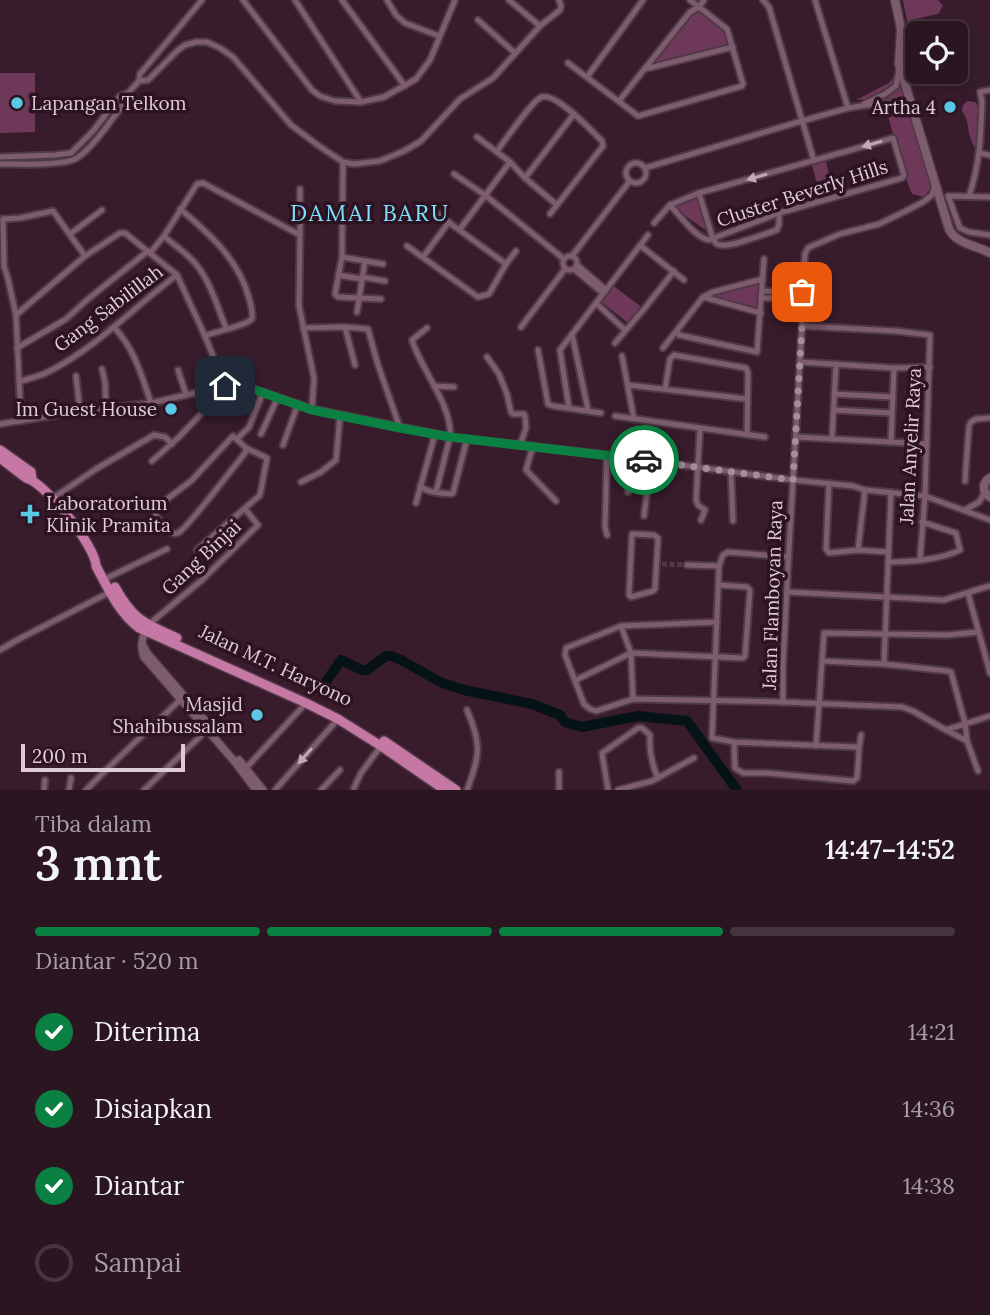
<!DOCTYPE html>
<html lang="id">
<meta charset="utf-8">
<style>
body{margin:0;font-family:Lora,serif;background:#321e2a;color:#f1f3f6;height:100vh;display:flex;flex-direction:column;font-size:26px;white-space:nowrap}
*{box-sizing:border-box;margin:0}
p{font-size:23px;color:#a59fa5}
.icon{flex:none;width:38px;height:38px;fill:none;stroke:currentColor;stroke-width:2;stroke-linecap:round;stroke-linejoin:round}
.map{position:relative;height:790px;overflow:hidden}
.side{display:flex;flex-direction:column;background:#2a1521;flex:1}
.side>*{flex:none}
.fabs{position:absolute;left:905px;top:21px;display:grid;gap:14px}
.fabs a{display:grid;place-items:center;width:63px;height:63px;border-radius:10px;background:#2a1521;box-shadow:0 4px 18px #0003,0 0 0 2px #46343f;font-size:35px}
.scale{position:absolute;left:21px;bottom:18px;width:164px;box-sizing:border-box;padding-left:7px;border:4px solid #decbd5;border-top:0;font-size:19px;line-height:24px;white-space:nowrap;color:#decbd5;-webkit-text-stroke:5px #2d1322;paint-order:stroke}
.pin{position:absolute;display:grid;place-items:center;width:60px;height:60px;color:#fff;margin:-30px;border-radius:14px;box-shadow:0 4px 10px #0006}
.courier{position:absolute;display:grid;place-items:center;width:70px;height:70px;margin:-35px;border:5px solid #0b8043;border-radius:50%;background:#fff;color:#222;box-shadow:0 2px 9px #0007}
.overview em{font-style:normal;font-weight:600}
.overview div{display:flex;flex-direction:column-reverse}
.overview{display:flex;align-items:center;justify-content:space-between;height:119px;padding:0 35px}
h1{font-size:46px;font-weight:600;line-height:52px}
.bar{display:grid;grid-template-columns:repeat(4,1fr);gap:10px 7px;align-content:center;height:84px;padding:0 35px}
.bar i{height:9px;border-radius:5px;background:#46343f}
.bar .current{background:#0b8043}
.bar p{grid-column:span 4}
ol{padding:0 35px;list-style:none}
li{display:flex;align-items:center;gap:21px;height:77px}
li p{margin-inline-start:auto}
li .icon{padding:7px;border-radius:50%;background:#0b8043;color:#fff;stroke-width:4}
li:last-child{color:#a59fa5}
li i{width:38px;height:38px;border:4px solid #46343f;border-radius:50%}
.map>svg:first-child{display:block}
</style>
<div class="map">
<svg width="990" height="790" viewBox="0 0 990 790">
<rect width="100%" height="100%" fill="#381c2c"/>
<g fill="#6e3958">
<polygon points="903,0 938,0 943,6 938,14 907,21"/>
<polygon points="695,4 727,29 733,47 645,69"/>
<polygon points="898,71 934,183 924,197 912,194 905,176 883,98 856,100 889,83"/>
<polygon points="0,73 35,73 35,132 0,133"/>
<path d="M 967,101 L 975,102 L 979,108 L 977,117 L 979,123 L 977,147 L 975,148 C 968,137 969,128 966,118 C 964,112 960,112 963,106 C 963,104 966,103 967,101 Z"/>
<polygon points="825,158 835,197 822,201 811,162"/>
<polygon points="699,193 710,233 670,205"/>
<polygon points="760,283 758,309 709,297"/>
<polygon points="611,284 644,309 632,326 599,300"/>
</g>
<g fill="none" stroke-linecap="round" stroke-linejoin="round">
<polyline stroke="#061316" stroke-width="10" points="323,686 341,660 362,670 367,670 386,656 392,656 401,660 442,683 464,690 532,704 560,715 565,722 582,727 638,716 687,721 737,790"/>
<polyline stroke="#513645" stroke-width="5" stroke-dasharray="5 2.5" stroke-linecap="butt" points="662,564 687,565"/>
<defs>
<g id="minor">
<polyline points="243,0 312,90 320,96 335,101 361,102 384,97 416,79 430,60 455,0"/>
<polyline points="295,0 361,102"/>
<polyline points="342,0 405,86"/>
<polyline points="387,0 396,15 405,23 439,36"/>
<polyline points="509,0 540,26"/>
<polyline points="763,0 769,7 814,161"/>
<polyline points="815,0 848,108"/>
<polyline points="478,20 515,53"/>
<polyline points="568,63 638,116 742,86 743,84 727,29 690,0"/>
<polyline points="645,69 733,47"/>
<polyline points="587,77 643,0"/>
<polyline points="139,81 148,80 177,51 185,45 196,42 207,42 220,48 233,57 291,125 319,146 343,162 354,164 380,161 404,151 421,141 460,99 493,78 540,26 560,10 561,6 559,0"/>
<polyline points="619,101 690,12 699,7 704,0"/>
<polyline points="864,104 885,94 896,86 899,70"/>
<path d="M 477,137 L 510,162 L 525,178 L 557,205 L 603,146 L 602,141 L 599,138 C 589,128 556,93 542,97 C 533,99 504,142 497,151"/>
<polyline points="979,153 990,155"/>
<polyline points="0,157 55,155 71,153 93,131 120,96 128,93 139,81 140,74 202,0"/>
<polyline points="343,162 342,257 335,294 338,297 381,299"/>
<circle cx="636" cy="173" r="10"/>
<path d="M 0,164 C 16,164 65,166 77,158 C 93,148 115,115 127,99 L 128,93"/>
<polyline points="645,168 795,123 848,108 887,102 895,103 912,108"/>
<polyline points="454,174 485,195 564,259"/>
<polyline points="525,178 574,114"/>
<path d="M 699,193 L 713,239 C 716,243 716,245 721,245 C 733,247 764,234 777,230 L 779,224 L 779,213"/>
<path d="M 969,196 C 980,165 981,133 982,101 L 980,92 L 990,90"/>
<polyline points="990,197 948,196 960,228 969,232 990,235"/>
<polyline points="429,208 506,264"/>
<path d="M 180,209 C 209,233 239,260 249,298 C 251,305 253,312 252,319 C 245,326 217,331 205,336"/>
<polyline points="550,214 557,205"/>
<polyline points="3,219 4,266 8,279 16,315 21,421"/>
<polyline points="3,219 20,218 53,211 85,256"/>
<path d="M 654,223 L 670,205 L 699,193 L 893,138 L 904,175 L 902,178 L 779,213 L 709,240 C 696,238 680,216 670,205"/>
<polyline points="460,229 510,162"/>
<polyline points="70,234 102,210"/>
<polyline points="300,235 299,306 314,378 312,409"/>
<path d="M 164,236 C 174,245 185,252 194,262 C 210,280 217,306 226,328"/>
<polyline points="407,246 478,297 489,294 506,264 516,251"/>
<polyline points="641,246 684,280"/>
<polyline points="150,253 164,236 197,184 203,183 300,235 300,189"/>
<circle cx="570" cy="263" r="7"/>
<polyline points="572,256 629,182"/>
<polyline points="342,257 383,264"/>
<polyline points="423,257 449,222"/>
<polyline points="577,265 606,290"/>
<polyline points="574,269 603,293"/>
<polyline points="338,275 362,279"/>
<polyline points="362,277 385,281"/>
<polyline points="763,291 802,292"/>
<polyline points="703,297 761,313"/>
<polyline points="762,298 802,298"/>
<polyline points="596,303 625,330"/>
<polyline points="357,312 365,261"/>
<polyline points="16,315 85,256 120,233 125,233 177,275 205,336 225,386"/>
<polyline points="802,326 896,331 930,335 925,496 920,559"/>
<path d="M 114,327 C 135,350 141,374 151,403"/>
<polyline points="345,327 355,365"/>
<polyline points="521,327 565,269"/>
<polyline points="303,328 345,327 368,329 378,365 400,428"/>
<path d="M 427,328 L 412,340 C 421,370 453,406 450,437 L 436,492"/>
<polyline points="677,332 679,335 757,352 764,259"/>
<polyline points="572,334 588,410"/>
<polyline points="615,343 644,309 674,271"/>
<polyline points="17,348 66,319 88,299 148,251"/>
<polyline points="663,348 703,297 713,292 763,279"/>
<polyline points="538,350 548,404 553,406 601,413"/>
<polyline points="622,356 634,419"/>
<polyline points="487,357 499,374 507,394 511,412 513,414 524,414 525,416 526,428 520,445"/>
<polyline points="800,362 894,368 930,367"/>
<polyline points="102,369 105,382 106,408"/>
<polyline points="178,370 186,394"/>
<polyline points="76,376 80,411"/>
<path d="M 19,382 C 30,378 41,376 50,371 C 97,347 135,306 177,275"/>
<polyline points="628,385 747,399"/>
<polyline points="434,386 454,387"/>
<polyline points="665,389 670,359 674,355 746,368 748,373 747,434"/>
<polyline points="834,394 892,397"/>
<polyline points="569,408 560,350 648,235"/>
<polyline points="834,410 891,413"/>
<polyline points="615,416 765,437"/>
<polyline points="0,424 82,411 151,403 225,386 237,386 247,387 312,409 450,437 607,455 793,480 853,486 865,490 925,496 990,520"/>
<polyline points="700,428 696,500 698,505 705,510 701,520"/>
<polyline points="261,434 278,397"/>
<path d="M 233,436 L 245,447 L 246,450 L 245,453 C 235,465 187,529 178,533 C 172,535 168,530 164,526 C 159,520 154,516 155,508 L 191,481 Z"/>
<polyline points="796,437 927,444"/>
<polyline points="237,439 249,427 263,392"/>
<polyline points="832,439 836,364"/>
<polyline points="891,442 894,368"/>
<polyline points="283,445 298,404"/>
<polyline points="533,446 526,470 556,501"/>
<polyline points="152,461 178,438 201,414"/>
<polyline points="731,472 733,521"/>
<polyline points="965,481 969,426 971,422 976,419 990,418"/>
<polyline points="301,482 321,472 336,460 340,416"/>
<polyline points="829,483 826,549 829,553 858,550 889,552"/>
<path d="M 420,486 C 428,493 441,493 451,494 L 453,493 L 467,439"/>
<polyline points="628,492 631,458"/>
<polyline points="53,498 96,469 154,435 165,437 172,444"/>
<polyline points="416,503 435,434"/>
<polyline points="965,510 979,502 985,492"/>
<polyline points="644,516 651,461"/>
<polygon points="632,534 654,535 658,538 655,589 653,591 631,597 629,595"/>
<polyline points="607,535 605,527 607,455"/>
<polyline points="197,550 260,495 267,458 246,448"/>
<polyline points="858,550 865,490"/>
<path d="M 888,562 C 911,562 939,560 960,550 L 956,533 L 922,522"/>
<polyline points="687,565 719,566"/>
<polyline points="109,577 167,549"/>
<polyline points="787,592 944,600 989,586"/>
<polyline points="968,593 990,673"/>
<polyline points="717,622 621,626 566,648 565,655 584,704 590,709 596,711 633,699 783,702 902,707 913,711 946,730 990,716"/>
<polyline points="148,625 202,580 258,525 245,509"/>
<polyline points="621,626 631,653 633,699"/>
<polyline points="0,650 19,639 110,592"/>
<polyline points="822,661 884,664 948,671 951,672 965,723 967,741 978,771"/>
<polyline points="884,664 891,492"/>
<polyline points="576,680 631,653 743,658 745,656 750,590 747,587 720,585"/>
<polyline points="783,702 783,666 788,566 802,326 802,298 805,254 808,248 812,246 840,234 879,224 906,211 923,202 932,195 935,185"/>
<polyline points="946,730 967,741"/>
<polyline points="734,742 735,768 743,773 767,773 853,781 857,778 859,751 857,747 734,742 712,738 719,566 723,555 728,552 789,557"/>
<polyline points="816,746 824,633 948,635 978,632"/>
<polyline points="859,749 861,735"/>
<polyline points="246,768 306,703"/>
<polyline points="354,788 361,773 381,746"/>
<polyline points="44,790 45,780"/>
<polyline points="69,790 71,778"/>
<path d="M 86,790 C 117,758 151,728 183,697"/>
<polyline points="144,790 207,730"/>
<polyline points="275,790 338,719"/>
<polyline points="321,790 340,770"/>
<path d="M 467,790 C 480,755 482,745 467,710"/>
<polyline points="559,790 559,772"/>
<path d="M 608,790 L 602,753 L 638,728 L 642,728 L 650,735 C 649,750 652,765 658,778"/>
<polyline points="618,790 652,781 694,758"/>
</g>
<g id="tertiary">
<path d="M 146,629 C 142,638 140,648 144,657 L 235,762 L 256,790"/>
<polyline points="142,644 147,653 215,732"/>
<polyline points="239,760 263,790"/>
</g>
<g id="secondary">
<path d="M 895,0 L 901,29 L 899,64 L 949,229 C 956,244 976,245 990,253"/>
<path d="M 990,478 C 982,483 982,492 990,497"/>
</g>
<g id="primary">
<polyline points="0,450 31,472 32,479"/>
<path d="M 0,458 L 26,478 C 45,482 96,547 96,566 C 108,588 118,612 139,628 L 306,703 L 338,719 L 381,746 L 445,790"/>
<path d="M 115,587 C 133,620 144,623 177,638"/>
<polyline points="384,741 456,790"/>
</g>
</defs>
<use href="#minor" stroke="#503946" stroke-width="9"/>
<use href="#tertiary" stroke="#503946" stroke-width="10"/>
<use href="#secondary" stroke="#503946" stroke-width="11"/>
<use href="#primary" stroke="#503946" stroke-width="12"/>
<use href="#minor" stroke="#7c5c6d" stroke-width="5"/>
<use href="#tertiary" stroke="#7c5c6d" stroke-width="7"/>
<use href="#secondary" stroke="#7c5c6d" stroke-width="8"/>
<use href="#primary" stroke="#c578a4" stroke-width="9"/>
</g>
<defs><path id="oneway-solid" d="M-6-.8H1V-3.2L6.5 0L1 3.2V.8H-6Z" transform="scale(1.75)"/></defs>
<g fill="#c1aab6">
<use href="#oneway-solid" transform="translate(872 144) rotate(164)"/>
<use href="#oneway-solid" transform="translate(757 177) rotate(164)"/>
<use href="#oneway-solid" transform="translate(305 756) rotate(131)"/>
</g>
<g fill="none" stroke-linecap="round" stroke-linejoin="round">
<polyline stroke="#a48e9a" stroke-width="7" stroke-dasharray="0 12.6" points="644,460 793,480 802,326 802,292"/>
<polyline stroke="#0b8043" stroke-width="9" points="225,386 237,386 247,387 312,410 400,428 450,437 644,460"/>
</g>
<g fill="#59c8e4" stroke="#2d1322" stroke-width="2.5">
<circle cx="17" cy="103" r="7"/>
<circle cx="950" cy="107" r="7"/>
<circle cx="171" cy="409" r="7"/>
<path d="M26.5 503.5h7v7h7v7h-7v7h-7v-7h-7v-7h7z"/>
<circle cx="257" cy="715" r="7"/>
</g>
<g text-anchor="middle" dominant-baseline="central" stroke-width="7" stroke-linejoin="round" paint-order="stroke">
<g font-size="19" fill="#decbd5" stroke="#2d1322" text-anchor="end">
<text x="31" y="103" text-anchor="start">Lapangan Telkom</text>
<text x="936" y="107">Artha 4</text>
<text x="157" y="409">Im Guest House</text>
<text x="46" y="503" text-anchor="start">Laboratorium<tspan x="46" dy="22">Klinik Pramita</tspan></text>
<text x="243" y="704">Masjid<tspan x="243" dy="22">Shahibussalam</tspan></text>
</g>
<g font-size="19" fill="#decbd5" stroke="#2d1322">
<text transform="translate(802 193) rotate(-18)">Cluster Beverly Hills</text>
<text transform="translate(108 308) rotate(-37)">Gang Sabilillah</text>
<text transform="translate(910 446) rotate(-87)">Jalan Anyelir Raya</text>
<text transform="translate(201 557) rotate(-43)">Gang Binjai</text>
<text transform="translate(772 595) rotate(-88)">Jalan Flamboyan Raya</text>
<text transform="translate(276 665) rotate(25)">Jalan M.T. Haryono</text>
</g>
<g font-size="23" letter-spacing="2" fill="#7ee1fc" stroke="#2d1322">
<text x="370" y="212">DAMAI BARU</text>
</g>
</g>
</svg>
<div class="fabs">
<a><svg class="icon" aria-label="locate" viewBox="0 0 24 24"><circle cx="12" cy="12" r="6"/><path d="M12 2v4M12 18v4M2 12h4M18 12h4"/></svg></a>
</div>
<div class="scale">200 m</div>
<div class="pin" style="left:802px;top:292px;background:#ea580c"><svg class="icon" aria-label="bag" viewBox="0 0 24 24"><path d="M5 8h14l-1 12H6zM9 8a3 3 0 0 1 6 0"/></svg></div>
<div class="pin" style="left:225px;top:386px;background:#1f2937"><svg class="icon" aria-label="home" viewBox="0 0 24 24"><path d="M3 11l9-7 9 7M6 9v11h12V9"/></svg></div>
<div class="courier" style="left:644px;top:460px"><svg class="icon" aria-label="car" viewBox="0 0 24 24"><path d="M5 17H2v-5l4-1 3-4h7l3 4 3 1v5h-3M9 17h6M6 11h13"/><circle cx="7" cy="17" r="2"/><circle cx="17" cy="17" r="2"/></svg></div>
</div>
<section class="side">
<div class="overview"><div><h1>3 mnt</h1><p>Tiba dalam</p></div><em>14:47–14:52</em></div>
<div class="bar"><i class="current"></i><i class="current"></i><i class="current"></i><i></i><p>Diantar · 520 m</p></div>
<ol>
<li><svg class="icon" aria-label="check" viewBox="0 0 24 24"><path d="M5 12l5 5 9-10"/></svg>Diterima<p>14:21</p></li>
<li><svg class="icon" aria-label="check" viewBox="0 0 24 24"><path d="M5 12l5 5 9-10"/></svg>Disiapkan<p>14:36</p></li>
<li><svg class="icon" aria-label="check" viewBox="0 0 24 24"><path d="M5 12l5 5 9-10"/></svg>Diantar<p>14:38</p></li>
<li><i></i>Sampai</li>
</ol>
</section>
